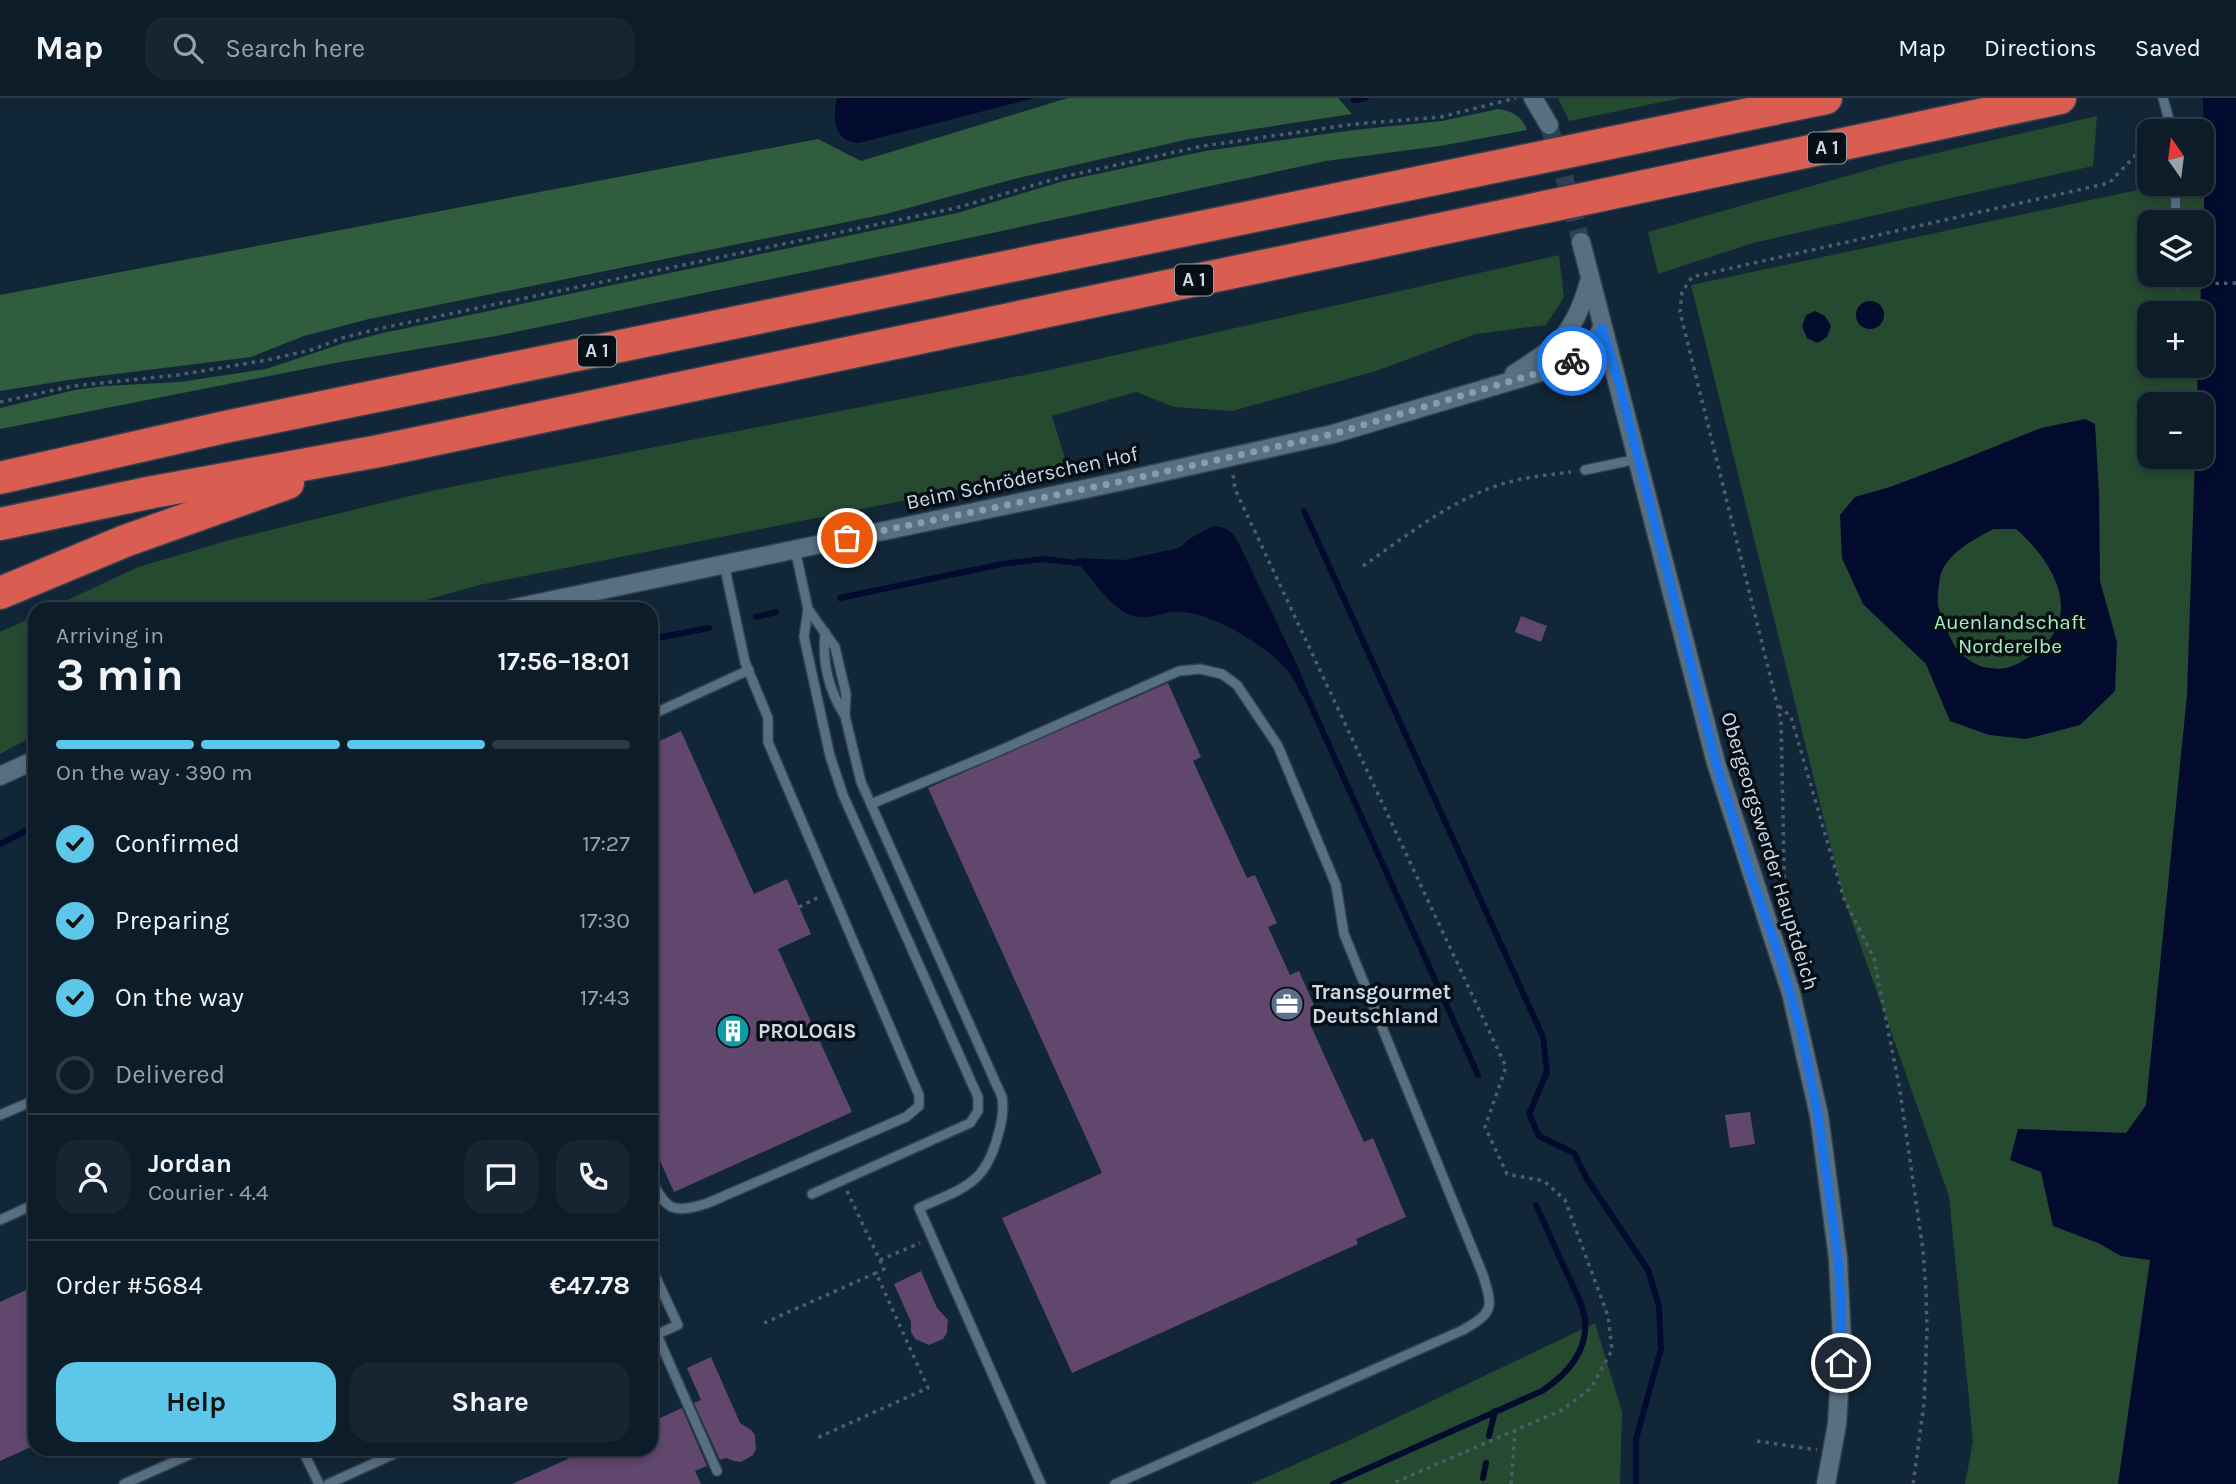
<!DOCTYPE html>
<meta charset="utf-8">
<style>
body{margin:0;font-family:Karla,sans-serif;background:#162531;color:#f1f3f6;height:100vh;display:flex;flex-direction:column;font-size:26px;white-space:nowrap}
*{box-sizing:border-box;margin:0}
p{font-size:23px;color:#9aa1a8}
.icon{flex:none;width:38px;height:38px;fill:none;stroke:currentColor;stroke-width:2;stroke-linecap:round;stroke-linejoin:round}
.map{position:relative;flex:1;overflow:hidden}
.side{position:absolute;left:28px;top:504px;width:630px;height:854px;display:flex;flex-direction:column;background:#0d1c29;border-radius:21px;box-shadow:0 4px 10px #0003,0 0 0 2px #2d3a46}
.side>*{flex:none}
.needle{width:46px;rotate:346deg}
.controls{position:absolute;left:2137px;top:21px;display:grid;gap:14px}
.controls a{display:grid;place-items:center;width:77px;height:77px;border-radius:14px;background:#0d1c29;box-shadow:0 4px 10px #0003,0 0 0 2px #2d3a46;font-size:35px}
.pin{position:absolute;display:grid;place-items:center;width:60px;height:60px;color:#fff;margin:-30px;border:4px solid #fff;border-radius:50%;box-shadow:0 2px 7px #0007}
.courier{position:absolute;display:grid;place-items:center;width:70px;height:70px;margin:-35px;border:5px solid #1a73e8;border-radius:50%;background:#fff;color:#222;box-shadow:0 2px 9px #0007}
.head em{font-style:normal;font-weight:700}
.head div{display:flex;flex-direction:column-reverse}
.head{display:flex;align-items:center;justify-content:space-between;height:119px;padding:0 28px}
h1{font-size:46px;font-weight:700;line-height:52px}
.bar{display:grid;grid-template-columns:repeat(4,1fr);gap:10px 7px;align-content:center;height:84px;padding:0 28px}
.bar i{height:9px;border-radius:5px;background:#2d3a46}
.bar .current{background:#5cc7e8}
.bar p{grid-column:span 4}
.line{display:flex;align-items:center;gap:18px;padding:0 28px;border-top:2px solid #2d3a46}
.line div{flex:1}
.round{display:grid;place-items:center;flex:none;width:74px;height:74px;border-radius:21px;background:#162531}
ol{padding:0 28px;list-style:none}
li{display:flex;align-items:center;gap:21px;height:77px}
li p{margin-inline-start:auto}
li .icon{padding:7px;border-radius:50%;background:#5cc7e8;color:#111;stroke-width:4}
li:last-child{color:#9aa1a8}
li i{width:38px;height:38px;border:4px solid #2d3a46;border-radius:50%}
.button{display:flex;gap:14px;margin-top:auto;padding:14px 28px}
.button a{flex:1;height:80px;border-radius:21px;background:#5cc7e8;color:#111;font-size:28px;font-weight:700;line-height:80px;text-align:center}
.button a+a{background:#162531;color:#f1f3f6}
header{display:flex;align-items:center;gap:42px;box-sizing:border-box;height:98px;padding:0 35px;background:#0d1c29;border-bottom:2px solid #2d3a46}
header strong{font-size:33px}
nav{display:flex;gap:38px;margin-inline-start:auto;font-size:24px}
.search{width:490px;height:63px;background:#162531;display:flex;align-items:center;gap:18px;box-sizing:border-box;padding:0 24px;border-radius:21px;color:#9aa1a8;font-size:26px}
.map>svg:first-child{display:block}
</style>
<header>
<strong>Map</strong>
<div class="search"><svg class="icon" aria-label="search" viewBox="0 0 24 24"><circle cx="10" cy="10" r="6"/><path d="M15 15l6 6"/></svg>Search here</div>
<nav><a>Map</a><a>Directions</a><a>Saved</a></nav>
</header>
<div class="map">
<svg width="2236" height="1386" viewBox="0 0 2236 1386">
<rect width="100%" height="100%" fill="#112637"/>
<g fill="#254a30" fill-rule="evenodd">
<polygon points="1558,0 1681,0 1569,23"/>
<polygon points="2097,18 2093,68 1753,145 1658,176 1648,134 1893,65"/>
<path d="M 2236,71 L 2236,1386 L 1965,1386 L 1973,1343 L 1949,1098 L 1843,798 L 1691,187 L 2166,86 L 2202,86 L 2202,78 ZM 2149,124 L 2202,124 L 2202,177 L 2149,177 ZM 2149,215 L 2202,215 L 2202,268 L 2149,268 ZM 2149,306 L 2202,306 L 2202,359 L 2149,359 Z"/>
<polygon points="1559,157 1564,199 1546,227 1476,236 1376,273 1232,313 1174,309 1136,294 1052,318 1068,370 479,487 395,511 49,511 138,469 233,441 435,392 1045,273"/>
<polygon points="35,518 35,637 0,656 0,534"/>
<polygon points="1595,1225 1622,1314 1620,1386 1251,1386 1350,1342"/>
</g>
<g fill="#305d3e">
<polygon points="1068,0 1338,0 1352,16 1189,41 1014,81 886,116 369,221 304,238 251,259 75,281 0,293 0,197 818,41 861,63"/>
<path d="M 1498,11 C 1512,13 1522,18 1527,32 L 1440,48 L 1326,63 L 955,143 L 496,238 L 335,265 L 0,331 L 0,310 L 75,292 L 104,288 L 180,284 L 266,271 L 344,245 L 383,235 L 957,115 L 1064,83 L 1205,53 L 1354,32 L 1442,23 Z"/>
</g>
<g fill="#020b2e" fill-rule="evenodd">
<path d="M 837,0 L 1035,0 L 859,45 C 834,44 832,20 837,0 Z"/>
<polygon points="2203,0 2236,0 2236,1386 2118,1386 2150,1162 2121,1158 2098,1145 2053,1128 2041,1074 2010,1062 2018,1031 2126,1035 2146,1007 2187,597 2195,359 2202,359 2202,306 2197,306 2198,268 2202,268 2200,215 2205,77"/>
<circle cx="1870" cy="217" r="14"/>
<polygon points="1815,213 1825,218 1831,228 1827,239 1818,245 1807,240 1802,228 1806,217"/>
<path d="M 2085,321 L 2095,326 L 2099,396 L 2100,483 L 2117,544 L 2115,593 L 2080,627 L 2026,641 L 1989,637 L 1950,623 L 1926,566 L 1863,506 L 1842,460 L 1840,417 L 1855,399 L 1890,389 L 1959,363 L 2041,330 ZM 1993,431 L 2016,431 C 2056,466 2087,523 2029,559 C 2011,570 2005,573 1984,569 C 1977,568 1962,558 1957,552 C 1953,546 1939,515 1938,507 C 1937,500 1939,483 1941,475 C 1949,454 1975,441 1993,431 Z"/>
<path d="M 1213,428 C 1226,429 1231,432 1238,444 L 1299,571 L 1309,597 L 1302,598 C 1298,590 1294,581 1289,574 C 1268,549 1217,517 1183,514 C 1160,512 1149,526 1126,515 C 1106,504 1093,482 1078,465 L 1076,460 L 1124,462 L 1179,450 L 1191,440 Z"/>
</g>
<g fill="none" stroke-linecap="round" stroke-linejoin="round">
<g stroke="#020b2e" stroke-width="6">
<polyline points="1354,2 1366,0"/>
<polyline points="1304,413 1543,939 1547,974 1529,1016 1539,1038 1574,1055 1587,1081 1648,1172 1659,1208 1661,1251 1636,1341 1636,1386"/>
<polyline points="840,500 1002,466 1044,461 1086,466"/>
<polyline points="756,519 776,514"/>
<polyline points="651,541 709,530"/>
<polyline points="1304,592 1478,977"/>
<polyline points="0,746 35,728"/>
<polyline points="1489,1338 1495,1313"/>
<polyline points="1483,1380 1486,1365"/>
<path d="M 1333,1386 L 1542,1293 C 1566,1277 1588,1254 1585,1222 C 1583,1205 1572,1187 1565,1171 C 1555,1150 1546,1128 1536,1107"/>
</g>
</g>
<g fill="#61466e">
<polygon points="1521,518 1547,528 1541,544 1515,534"/>
<polygon points="1168,585 1201,659 1193,663 1247,780 1255,777 1277,825 1268,829 1290,877 1299,873 1320,921 1310,926 1364,1044 1373,1040 1406,1119 1356,1141 1358,1146 1072,1275 1002,1120 1102,1075 928,690"/>
<polygon points="681,633 754,796 787,781 811,836 778,851 852,1014 674,1094 651,1043 651,647"/>
<polygon points="1750,1014 1755,1046 1730,1050 1725,1017"/>
<polygon points="921,1173 937,1210 948,1222 947,1235 943,1241 929,1247 915,1241 911,1234 911,1224 894,1186"/>
<polygon points="35,1188 35,1347 0,1363 0,1204"/>
<polygon points="711,1259 740,1325 751,1332 755,1337 756,1351 753,1357 741,1364 734,1363 726,1360 720,1362 694,1305 701,1302 687,1270"/>
<polygon points="682,1310 707,1368 695,1373 701,1386 512,1386 590,1351 651,1351 651,1324"/>
</g>
<g fill="none" stroke-linecap="round" stroke-linejoin="round">
<polyline stroke="#2d4151" stroke-width="18" stroke-dasharray="18 9" stroke-linecap="butt" points="1549,27 1561,67 1581,144"/>
<defs>
<g id="service">
<polyline points="2163,0 2172,33"/>
<polyline points="2175,86 2176,124"/>
<polyline points="2177,177 2177,187"/>
<polyline points="1585,372 1638,361"/>
<polyline points="795,451 808,511 804,539 830,658 843,697 978,999 978,1013 970,1025 812,1096"/>
<path d="M 808,511 L 835,549 L 846,596 L 845,618 L 861,684 L 1002,999 C 1004,1012 1002,1024 998,1037 C 985,1088 962,1090 919,1110 L 1041,1386"/>
<path d="M 825,534 C 822,564 829,593 845,618"/>
<polyline points="651,617 749,572"/>
<path d="M 871,706 L 994,655 L 1179,573 L 1200,571 L 1222,576 L 1237,587 L 1278,648 L 1336,787 L 1344,836 L 1483,1177 C 1493,1210 1494,1214 1463,1232 L 1115,1386"/>
<polyline points="0,1017 35,1002"/>
<path d="M 651,1081 C 666,1113 674,1116 708,1105 L 906,1019 L 919,1008 L 919,997 L 768,644 L 768,620 L 745,564 L 724,466"/>
<polyline points="0,1122 35,1106"/>
<polyline points="651,1169 678,1227 651,1239"/>
<polyline points="657,1237 717,1373"/>
<polyline points="302,1351 319,1386"/>
<polyline points="124,1386 202,1351"/>
<polyline points="328,1386 405,1351"/>
</g>
<g id="minor">
<polyline points="1533,0 1549,27"/>
<polyline points="1581,144 1716,665 1791,895 1819,1017 1838,1160 1842,1244 1837,1326 1826,1386"/>
<path d="M 1514,276 C 1559,247 1574,237 1589,184"/>
<path d="M 510,511 L 1118,384 L 1333,336 L 1558,269 C 1578,261 1593,250 1602,230"/>
<polyline points="0,678 35,662"/>
</g>
<g id="motorway">
<polyline points="1581,51 1826,0"/>
<polyline points="1593,99 2060,0"/>
<polyline points="0,380 225,329 1533,61"/>
<polyline points="0,426 153,394 379,353 1545,109"/>
<polyline points="0,495 125,443 288,385"/>
</g>
</defs>
<use href="#service" stroke="#31404e" stroke-width="12"/>
<use href="#minor" stroke="#31404e" stroke-width="21"/>
<use href="#motorway" stroke="#31404e" stroke-width="35"/>
<g stroke="#4b5e6d" stroke-width="3.5" stroke-dasharray="3.5 5" stroke-linecap="butt">
<polyline points="2190,186 2236,185"/>
<polyline points="0,304 73,288 178,277 267,262 311,252 342,240 382,230 956,110 1062,79 1203,48 1355,26 1441,19 1516,0"/>
<polyline points="1233,377 1235,391 1506,969 1485,1029 1507,1076 1544,1083 1565,1102 1608,1218 1612,1252 1591,1290 1562,1312 1391,1386"/>
<path d="M 1363,468 C 1406,438 1451,402 1502,386 C 1524,379 1548,377 1571,374"/>
<polyline points="1779,608 1791,619 1844,801 1874,860 1900,993 1923,1152 1926,1193 1927,1232 1924,1306 1913,1386"/>
<polyline points="799,809 819,799"/>
<polyline points="1785,814 1781,622 1680,214 1682,194 1692,179 2109,85 2134,59 2149,36"/>
<polyline points="847,1093 884,1171 876,1175"/>
<polyline points="880,1162 920,1145"/>
<polyline points="764,1225 876,1175 928,1290 817,1340"/>
<polyline points="1757,1343 1817,1352"/>
<polyline points="1511,1386 1515,1333"/>
</g>
<use href="#service" stroke="#576f82" stroke-width="9"/>
<use href="#minor" stroke="#576f82" stroke-width="18"/>
<use href="#motorway" stroke="#d95d50" stroke-width="32"/>
<defs>
<g id="motorway-bridge">
<polyline points="1533,61 1581,51"/>
<polyline points="1545,109 1593,99"/>
</g>
</defs>
<use href="#motorway-bridge" stroke="#31404e" stroke-width="35" stroke-linecap="butt"/>
<use href="#motorway-bridge" stroke="#d95d50" stroke-width="32"/>
</g>
<g fill="none" stroke-linecap="round" stroke-linejoin="round">
<polyline stroke="#8b9ba8" stroke-width="7" stroke-dasharray="0 12.6" points="847,440 1118,384 1333,336 1558,269 1572,263"/>
<polyline stroke="#1a73e8" stroke-width="9" points="1572,263 1587,252 1602,230 1617,278 1716,665 1748,769 1781,863 1801,934 1818,1017 1838,1160 1841,1201 1841,1265"/>
</g>
<defs>
<symbol id="office-disc" viewBox="-11 -11 22 22"><circle r="9.5" fill="#5c6f8a" stroke="#060e16"/><path d="M-6-3h4V-5.5h4V-3h4V5H-6ZM-1-4.5V-3h2v-1.5ZM-6 0V1H6V0Z" fill="#fff"/></symbol>
<symbol id="building-disc" viewBox="-11 -11 22 22"><circle r="9.5" fill="#0f9aa8" stroke="#060e16"/><path d="M-4-6H4V6H1V3H-1V6H-4ZM-2.5-4.3h1.7v1.8h-1.7ZM.8-4.3h1.7v1.8H.8ZM-2.5-1h1.7V.8h-1.7ZM.8-1h1.7V.8H.8Z" fill="#fff"/></symbol>
</defs>
<g fill-rule="evenodd">
<use href="#office-disc" x="1268" y="887" width="38" height="38"/>
<use href="#building-disc" x="714" y="914" width="38" height="38"/>
</g>
<g text-anchor="middle" dominant-baseline="central" stroke-width="7" stroke-linejoin="round" paint-order="stroke">
<g fill="#060e16" stroke="#919da7" stroke-width="2">
<rect x="1808" y="34.5" width="38" height="31" rx="5"/>
<rect x="1175" y="166.5" width="38" height="31" rx="5"/>
<rect x="578" y="237.5" width="38" height="31" rx="5"/>
</g>
<g font-size="19" font-weight="bold" fill="#ccdae5">
<text x="1827" y="50">A 1</text>
<text x="1194" y="182">A 1</text>
<text x="597" y="253">A 1</text>
</g>
<g font-size="21" fill="#ccdae5" stroke="#060e16">
<text transform="translate(1022 380) rotate(-12)">Beim Schröderschen Hof</text>
<text transform="translate(1770 753) rotate(73)">Obergeorgswerder Hauptdeich</text>
</g>
<g font-size="21" fill="#a7eeba" stroke="#060e16">
<text x="2010" y="524">Auenlandschaft<tspan x="2010" dy="24">Norderelbe</tspan></text>
</g>
<g font-size="21" font-weight="bold" fill="#ccdae5" stroke="#060e16" text-anchor="start">
<text x="1312" y="894">Transgourmet<tspan x="1312" dy="24">Deutschland</tspan></text>
<text x="758" y="933">PROLOGIS</text>
</g>
</g>
</svg>
<div class="controls">
<a><svg class="needle" viewBox="-14 -14 28 28"><path d="M0-13l5 13h-10z" fill="#e53935"/><path d="M0 13l5-13h-10z" fill="#9aa1a8"/></svg></a>
<a><svg class="icon" aria-label="layers" viewBox="0 0 24 24"><path d="M12 4l9 5-9 5-9-5zM3 14l9 5 9-5"/></svg></a>
<a>+</a>
<a>−</a>
</div>
<div class="pin" style="left:847px;top:440px;background:#ea580c"><svg class="icon" aria-label="bag" viewBox="0 0 24 24"><path d="M5 8h14l-1 12H6zM9 8a3 3 0 0 1 6 0"/></svg></div>
<div class="pin" style="left:1841px;top:1265px;background:#1f2937"><svg class="icon" aria-label="home" viewBox="0 0 24 24"><path d="M3 11l9-7 9 7M6 9v11h12V9"/></svg></div>
<div class="courier" style="left:1572px;top:263px"><svg class="icon" aria-label="bike" viewBox="0 0 24 24"><circle cx="6" cy="16" r="4"/><circle cx="18" cy="16" r="4"/><path d="M6 16l4-8h5l3 8M10 8l3 8H6M13 5h3"/></svg></div>
<section class="side">
<div class="head"><div><h1>3 min</h1><p>Arriving in</p></div><em>17:56–18:01</em></div>
<div class="bar"><i class="current"></i><i class="current"></i><i class="current"></i><i></i><p>On the way · 390 m</p></div>
<ol>
<li><svg class="icon" aria-label="check" viewBox="0 0 24 24"><path d="M5 12l5 5 9-10"/></svg>Confirmed<p>17:27</p></li>
<li><svg class="icon" aria-label="check" viewBox="0 0 24 24"><path d="M5 12l5 5 9-10"/></svg>Preparing<p>17:30</p></li>
<li><svg class="icon" aria-label="check" viewBox="0 0 24 24"><path d="M5 12l5 5 9-10"/></svg>On the way<p>17:43</p></li>
<li><i></i>Delivered</li>
</ol>
<div class="line" style="height:126px"><a class="round"><svg class="icon" aria-label="person" viewBox="0 0 24 24"><circle cx="12" cy="8" r="4"/><path d="M4 21q1-7 8-7t8 7"/></svg></a><div><b>Jordan</b><p>Courier · 4.4</p></div><a class="round"><svg class="icon" aria-label="chat" viewBox="0 0 24 24"><path d="M4 5h16v11H9l-5 4z"/></svg></a><a class="round"><svg class="icon" aria-label="phone" viewBox="0 0 24 24"><path d="M5 4h4l2 5-3 2q2 4 5 5l2-3 5 2v4C11 20 4 13 5 4z"/></svg></a></div>
<div class="line" style="height:91px"><div>Order #5684</div><b>€47.78</b></div>
<div class="button"><a>Help</a><a>Share</a></div>
</section>
</div>
